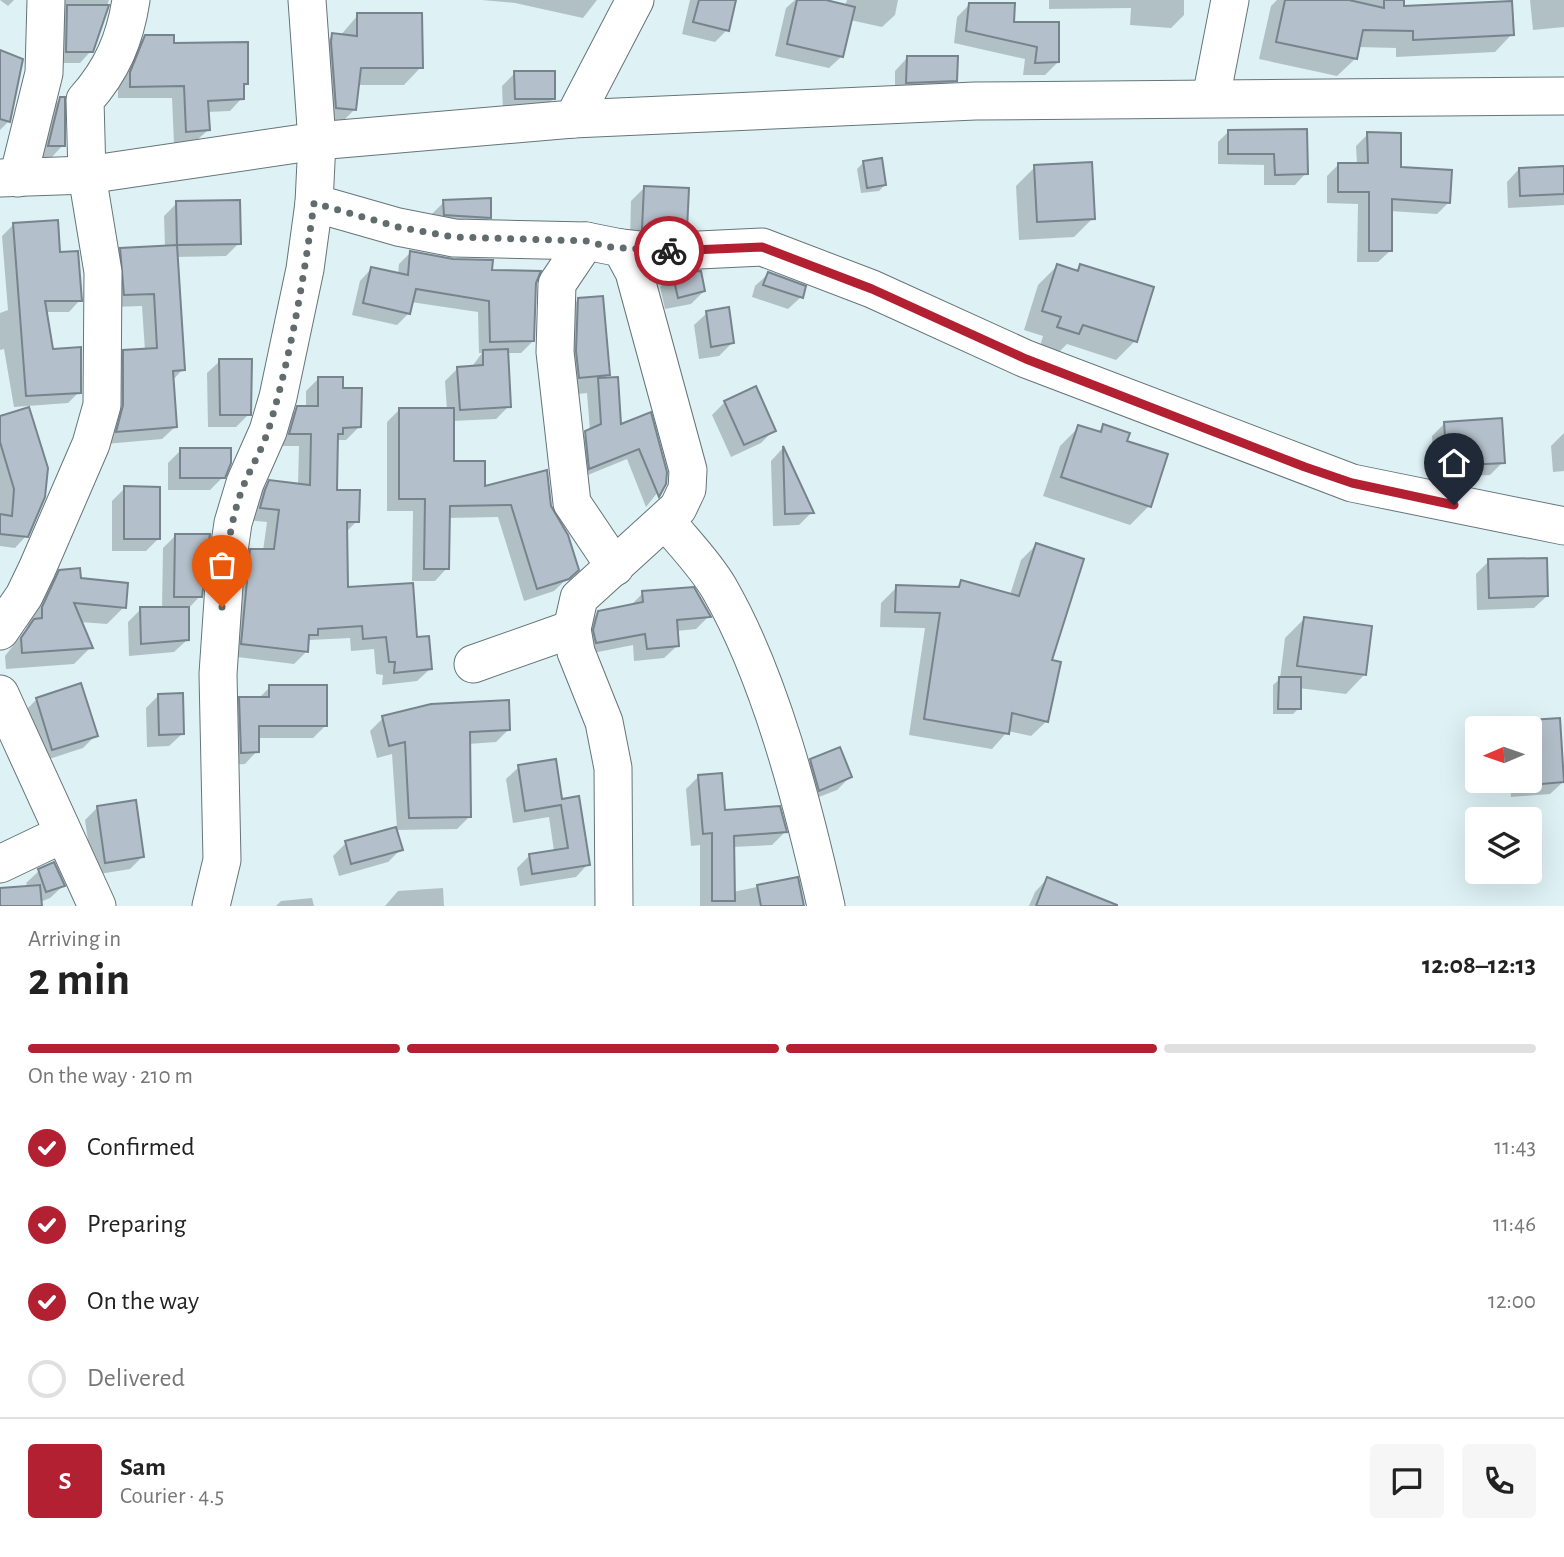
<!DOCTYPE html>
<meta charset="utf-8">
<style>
body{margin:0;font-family:"Alegreya Sans",sans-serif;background:#f6f6f6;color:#222;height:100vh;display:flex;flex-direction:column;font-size:26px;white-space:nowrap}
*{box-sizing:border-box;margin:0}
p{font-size:23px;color:#767676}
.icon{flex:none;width:38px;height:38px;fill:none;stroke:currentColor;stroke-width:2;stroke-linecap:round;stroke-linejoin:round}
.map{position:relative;height:906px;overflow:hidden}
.panel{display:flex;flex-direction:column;background:#fff;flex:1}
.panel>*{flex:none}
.needle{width:46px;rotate:268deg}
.controls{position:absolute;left:1465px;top:716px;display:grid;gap:14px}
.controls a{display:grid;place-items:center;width:77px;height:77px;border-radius:7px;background:#fff;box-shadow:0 7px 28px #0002;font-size:35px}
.pin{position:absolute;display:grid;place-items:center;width:60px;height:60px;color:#fff;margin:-72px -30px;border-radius:50% 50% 50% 0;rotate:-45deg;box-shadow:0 0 7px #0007}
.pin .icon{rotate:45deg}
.courier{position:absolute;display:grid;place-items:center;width:70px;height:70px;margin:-35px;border:5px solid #b32031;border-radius:50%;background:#fff;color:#222;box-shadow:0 2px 9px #0007}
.overview em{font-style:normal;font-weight:600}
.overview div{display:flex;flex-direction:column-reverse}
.overview{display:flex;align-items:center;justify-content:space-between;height:119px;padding:0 28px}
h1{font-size:46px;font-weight:600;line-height:52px}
.bar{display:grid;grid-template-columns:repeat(4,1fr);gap:10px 7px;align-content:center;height:84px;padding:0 28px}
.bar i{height:9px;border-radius:5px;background:#e0e0e0}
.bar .current{background:#b32031}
.bar p{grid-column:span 4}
.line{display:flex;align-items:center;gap:18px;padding:0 28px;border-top:2px solid #e0e0e0}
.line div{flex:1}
.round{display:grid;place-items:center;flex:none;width:74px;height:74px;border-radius:7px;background:#f6f6f6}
ol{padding:0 28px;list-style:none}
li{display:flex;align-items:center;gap:21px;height:77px}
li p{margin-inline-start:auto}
li .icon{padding:7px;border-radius:50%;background:#b32031;color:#fff;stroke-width:4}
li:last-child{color:#767676}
li i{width:38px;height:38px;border:4px solid #e0e0e0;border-radius:50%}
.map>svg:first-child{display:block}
</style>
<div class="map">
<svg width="1564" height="906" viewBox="0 0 1564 906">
<rect width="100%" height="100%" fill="#def1f5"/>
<g fill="#0003">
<polygon points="0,0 14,0 8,6"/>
<polygon points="51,0 109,0 91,51 80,63 55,63"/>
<polygon points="482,0 597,0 583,18 515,3"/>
<polygon points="690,0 734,0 727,30 715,42 682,34"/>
<polygon points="795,0 818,0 845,6 847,0 898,0 895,15 882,27 850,20 842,56 829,68 775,56 786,8"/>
<polygon points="1049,0 1184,0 1184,15 1171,28 1130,25 1131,8 1049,9"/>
<polygon points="1277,0 1403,0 1403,8 1512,34 1495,52 1396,57 1396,48 1358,47 1355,59 1337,76 1259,59 1271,6"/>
<polygon points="1530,0 1564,0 1564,27 1533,30"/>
<polygon points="970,4 1012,24 1058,62 1045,75 1023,75 1025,59 954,43 957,17"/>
<polygon points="358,15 421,67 404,85 357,85 354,110 337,127 319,125 316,52 333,35 340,36"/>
<polygon points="145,37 172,45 247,84 242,88 242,98 230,111 207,112 208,130 195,142 174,144 172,98 118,98 118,86 133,50"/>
<polygon points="0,52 9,121 0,130"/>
<polygon points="907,58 956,80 943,93 895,95 895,71"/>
<polygon points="515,73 554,98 541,111 503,111 502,86"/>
<polygon points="60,99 63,145 51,158 36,158 47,112"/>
<polygon points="1229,131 1306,131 1306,173 1295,185 1264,185 1264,165 1218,164 1218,142"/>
<polygon points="1368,134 1399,169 1449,202 1437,214 1390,211 1390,251 1378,262 1357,262 1358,204 1327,203 1327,176 1339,164 1357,164 1356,146"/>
<polygon points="863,163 885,185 879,191 861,193 857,169"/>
<polygon points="1035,167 1093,218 1074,237 1019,240 1016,186"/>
<polygon points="1564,167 1564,205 1508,208 1507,182 1519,169"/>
<polygon points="644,188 686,229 673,242 630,241 631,201"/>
<polygon points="444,202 490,217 477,230 432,227 431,215"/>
<polygon points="177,203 239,243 226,256 176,257 183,369 172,381 175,427 162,439 105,444 111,365 124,352 145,351 142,306 112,307 108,263 121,250 165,247 164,216"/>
<polygon points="13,225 59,253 80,300 69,312 45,312 51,350 79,392 68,403 14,407 4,349 0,350 0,313 8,310 2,236"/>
<polygon points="410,253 534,283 533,341 521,353 506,353 509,406 496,419 452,421 452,463 483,488 550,507 577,569 554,591 524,601 498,517 448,518 447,568 435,581 412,581 413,511 387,511 387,422 399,410 447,410 445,381 458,368 471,368 482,353 479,353 478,312 411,302 409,313 397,325 352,315 360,281 371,269 398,275 399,264"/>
<polygon points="1057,266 1075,271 1080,266 1135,341 1116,360 1067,344 1059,352 1040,346 1043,336 1024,330 1038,285"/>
<polygon points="673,274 704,291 691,304 665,309 660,287"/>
<polygon points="768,274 801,297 788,309 752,297 755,286"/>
<polygon points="578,300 608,374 603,380 619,427 649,415 665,483 646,507 627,459 578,479 574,444 590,431 587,393 560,396 559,319"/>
<polygon points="707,313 732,343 719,356 699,359 694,325"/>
<polygon points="220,361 249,414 236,427 208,427 207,373"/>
<polygon points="319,378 342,390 359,427 346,440 336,440 336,492 357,521 345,533 347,589 430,669 417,681 382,685 383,675 376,674 374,649 351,651 350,638 310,640 307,651 294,664 229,656 238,564 251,551 263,551 267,522 248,520 257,494 270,482 298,485 299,446 278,446 285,421 298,408 306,408 306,391"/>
<polygon points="725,402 774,430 761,443 731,457 712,415"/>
<polygon points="28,409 26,536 15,548 0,546 0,415"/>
<polygon points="1445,423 1503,462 1490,475 1435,478 1432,436"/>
<polygon points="1104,426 1125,442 1149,506 1130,525 1043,496 1060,446 1079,427 1097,433"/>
<polygon points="1564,433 1564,471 1553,472 1551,446"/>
<polygon points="782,449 811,513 799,525 773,526 771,461"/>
<polygon points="181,450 223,477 210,490 168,490 168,463"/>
<polygon points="125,488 159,538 146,551 112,551 112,501"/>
<polygon points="175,536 200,596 187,610 187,640 174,652 129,656 128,622 141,609 162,609 163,548"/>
<polygon points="1036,545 1047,721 1031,736 1008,731 992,749 909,735 925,628 880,627 881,603 897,587 955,589 961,582 1010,595 1021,560"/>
<polygon points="1489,561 1547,596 1534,608 1477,610 1476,574"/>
<polygon points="60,572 124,607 107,624 80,622 91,647 74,664 6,669 5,656 26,629 43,589"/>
<polygon points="643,593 708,617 696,629 676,631 677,646 664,658 634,661 633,645 583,655 585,626 598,613 630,606"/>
<polygon points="1304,619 1365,674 1346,694 1299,688 1299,708 1293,714 1273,714 1273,685 1280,679 1285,638"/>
<polygon points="270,687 326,725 313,738 257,738 257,751 245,764 229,765 227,711 240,698 259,698"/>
<polygon points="159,695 182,734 169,746 147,747 146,708"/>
<polygon points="37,699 96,735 83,748 40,762 24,712"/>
<polygon points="383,718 509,729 496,742 468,744 470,816 457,829 395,830 401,849 388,862 339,876 333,856 346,843 397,828 392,754 377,758 370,731"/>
<polygon points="1559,720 1563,782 1550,794 1511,797 1510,780 1530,780 1530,728 1515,728 1520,723"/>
<polygon points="811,761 850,777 837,790 806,802 798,773"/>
<polygon points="519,767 560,801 588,864 576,877 520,886 517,868 530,855 554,851 549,817 513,823 506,779"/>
<polygon points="699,776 723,812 785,832 772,845 732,847 733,892 796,879 803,906 700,906 700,845 691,846 686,789"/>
<polygon points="98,807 142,857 130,869 93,875 85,820"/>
<polygon points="39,871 63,886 50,898 40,902 40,906 0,906 0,890 28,888 26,883"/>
<polygon points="1047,879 1085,906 1029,906 1035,892"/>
<polygon points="443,888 444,906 385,906 398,891"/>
<polygon points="312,898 314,906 276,906 281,901"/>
</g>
<g fill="#b3bfca" stroke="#77838d" stroke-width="2">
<polygon points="699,0 736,0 729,31 693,22"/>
<polygon points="797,0 826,0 855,7 843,57 787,44"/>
<polygon points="1285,0 1349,0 1384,8 1384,0 1404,0 1404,6 1512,1 1514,35 1413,40 1413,31 1363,30 1357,59 1276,42"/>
<polygon points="969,3 1015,3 1014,22 1059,22 1059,62 1035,63 1037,47 966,31"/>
<polygon points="67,5 109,5 93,52 66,52"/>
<polygon points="357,13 422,13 423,68 361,68 356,110 336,108 331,42 332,33 357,36"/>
<polygon points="145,35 174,35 174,43 248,42 248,84 244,84 244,99 208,101 210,130 186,132 184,86 130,87 130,72"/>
<polygon points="0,50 23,59 10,122 0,119"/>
<polygon points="907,56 958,56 957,81 906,83"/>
<polygon points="514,71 555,71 555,99 515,99"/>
<polygon points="60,97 65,97 65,146 48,146"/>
<polygon points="1307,129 1308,174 1275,175 1274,154 1228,154 1228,130"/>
<polygon points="1367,132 1401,133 1401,167 1452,170 1450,203 1392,199 1392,251 1369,251 1369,192 1338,192 1338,163 1368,163"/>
<polygon points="882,158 886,185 867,188 863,161"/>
<polygon points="1092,162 1095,219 1037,222 1034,165"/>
<polygon points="1564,166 1564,194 1520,196 1519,168"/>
<polygon points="644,186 689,188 687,230 642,229"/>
<polygon points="491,198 491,218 444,215 443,200"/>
<polygon points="240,200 241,244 177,245 176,201"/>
<polygon points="58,220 60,252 78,251 82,301 45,301 53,349 81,347 81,393 26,396 13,223"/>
<polygon points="177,245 185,370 173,371 177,427 116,432 123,405 123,350 157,348 154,294 124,295 120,248"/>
<polygon points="410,251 453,259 493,260 492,270 541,271 536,283 534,341 490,342 489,301 416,289 410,314 363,303 371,267 408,275"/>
<polygon points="1057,264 1078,271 1080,264 1154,287 1137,342 1083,325 1079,334 1057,327 1061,317 1042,311"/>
<polygon points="701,271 705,291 678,298 672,272"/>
<polygon points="768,272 806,286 803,298 763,285"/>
<polygon points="603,296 610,375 579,378 576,351 578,298"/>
<polygon points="729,307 734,343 711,347 706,311"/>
<polygon points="508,349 511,407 460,410 457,367 483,365 483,350"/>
<polygon points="219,359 252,359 251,415 220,415"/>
<polygon points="318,377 343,377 343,388 362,388 361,427 343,428 343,434 338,434 337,490 360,490 359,522 347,522 348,587 413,583 417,637 429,636 432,669 394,673 395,662 389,662 386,637 363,639 362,626 318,629 318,635 309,635 308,652 241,644 250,549 274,549 279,510 260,508 265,490 269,480 310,485 311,434 289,434 297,406 318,406"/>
<polygon points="618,377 621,424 651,412 667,472 666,484 659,497 639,449 589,469 585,431 601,424 598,378"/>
<polygon points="756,386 776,431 744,445 724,401"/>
<polygon points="29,407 48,468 45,497 28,537 0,534 0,514 12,516 14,489 0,442 0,416"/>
<polygon points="399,408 454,408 454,461 485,461 485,486 547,470 551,506 568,535 579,570 569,579 537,589 511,505 450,506 449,569 424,569 425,499 399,499"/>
<polygon points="1502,418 1505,463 1447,466 1444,422"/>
<polygon points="1103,424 1130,433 1127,441 1168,454 1151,507 1061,477 1078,425 1101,432"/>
<polygon points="783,446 814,513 785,514"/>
<polygon points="180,448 231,448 231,463 225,478 180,478"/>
<polygon points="124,486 160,487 160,539 124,539"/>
<polygon points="175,534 210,534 202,597 174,597"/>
<polygon points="1036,543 1084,559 1052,660 1061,662 1048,722 1012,713 1009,734 924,719 940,613 895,612 896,585 959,587 961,580 1019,596"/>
<polygon points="1547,558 1548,596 1489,598 1488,559"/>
<polygon points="80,568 81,578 128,583 126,608 74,603 93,648 22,653 21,638 34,619 42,618 42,607 59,570"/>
<polygon points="694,587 711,617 677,620 679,646 647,649 645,634 596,643 593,630 598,611 643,602 642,591"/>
<polygon points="140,607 189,607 189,640 141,644"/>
<polygon points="1304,617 1372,626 1366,675 1297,666"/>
<polygon points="1279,677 1301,677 1301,709 1278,709"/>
<polygon points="81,683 98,736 52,750 36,698"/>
<polygon points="269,685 327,685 327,726 259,726 259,752 241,753 239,697 269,697"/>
<polygon points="183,693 184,734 159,735 158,694"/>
<polygon points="509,700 510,730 470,732 471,817 409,818 405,742 389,746 382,716 431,704"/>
<polygon points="1560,718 1564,782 1530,785 1530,720"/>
<polygon points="840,747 852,777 819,791 810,759"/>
<polygon points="556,759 562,799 579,796 590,865 532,874 529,854 568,848 561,805 525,811 518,765"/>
<polygon points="722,773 725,810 780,806 787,832 734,836 735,901 712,901 712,833 703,834 698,775"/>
<polygon points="136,800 144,857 105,863 97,806"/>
<polygon points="396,827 403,850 351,864 345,841"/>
<polygon points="54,862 65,886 46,892 38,869"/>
<polygon points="798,877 804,906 761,906 757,885"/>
<polygon points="1047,877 1117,905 1117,906 1036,906"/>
<polygon points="40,885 42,906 0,906 0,888"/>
</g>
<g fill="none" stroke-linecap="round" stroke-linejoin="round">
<defs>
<g id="minor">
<polyline points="1211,98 1230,0"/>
<polyline points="573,119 635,0"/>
<polyline points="0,178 87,175 317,141 573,119 975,101 1564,96"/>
<polyline points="18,178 44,73 46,0"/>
<polyline points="314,203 398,227 454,238 586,241 621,248 634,272 688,470 687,489 678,508 579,598 572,629 576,652 604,722 613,768 614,906"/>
<polyline points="586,241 557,284 555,352 572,503 615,567"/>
<polyline points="621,248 657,252 762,247 872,289 1026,359 1352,483 1564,526"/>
<path d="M 666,521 C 683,542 705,564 719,588 C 771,678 803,805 826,906"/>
<path d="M 0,631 L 24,596 L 37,569 L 91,444 L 102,405 L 103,272 L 87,175 L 85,100 C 112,70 125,39 131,0"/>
<polyline points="473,664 572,629"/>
<polyline points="0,694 97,906"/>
<polyline points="0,864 63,834"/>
<polyline points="211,906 222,860 218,674 224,585 233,523 245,483 268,431 278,397 305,269 314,203 317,141 307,0"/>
</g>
</defs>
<use href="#minor" stroke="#657579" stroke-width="39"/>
<use href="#minor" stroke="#fff" stroke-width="37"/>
</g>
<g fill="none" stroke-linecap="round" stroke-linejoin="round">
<path stroke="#616c6e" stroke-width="7" stroke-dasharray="0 12.6" d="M 222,607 C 225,566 229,520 245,482 C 253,464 263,447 269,428 C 291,355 304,278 314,203 L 398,227 L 454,237 L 586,241 L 609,247 L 669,251"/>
<polyline stroke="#b32031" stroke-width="9" points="669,251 762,247 872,289 1026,359 1305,467 1352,483 1454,505"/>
</g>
</svg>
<div class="controls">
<a><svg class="needle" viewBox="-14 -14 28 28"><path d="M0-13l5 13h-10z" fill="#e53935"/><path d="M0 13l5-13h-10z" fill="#767676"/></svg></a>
<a><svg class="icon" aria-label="layers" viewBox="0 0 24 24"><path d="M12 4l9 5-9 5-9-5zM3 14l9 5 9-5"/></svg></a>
</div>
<div class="pin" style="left:222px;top:607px;background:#ea580c"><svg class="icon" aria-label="bag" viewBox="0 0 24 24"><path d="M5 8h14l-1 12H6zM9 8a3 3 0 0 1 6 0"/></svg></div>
<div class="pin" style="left:1454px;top:505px;background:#1f2937"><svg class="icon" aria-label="home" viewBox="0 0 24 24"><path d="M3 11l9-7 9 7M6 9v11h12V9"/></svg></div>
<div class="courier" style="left:669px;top:251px"><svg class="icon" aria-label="bike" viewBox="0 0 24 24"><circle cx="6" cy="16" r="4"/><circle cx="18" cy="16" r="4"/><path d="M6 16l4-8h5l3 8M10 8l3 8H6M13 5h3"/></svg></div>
</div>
<section class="panel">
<div class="overview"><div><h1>2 min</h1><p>Arriving in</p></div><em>12:08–12:13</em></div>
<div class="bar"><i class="current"></i><i class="current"></i><i class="current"></i><i></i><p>On the way · 210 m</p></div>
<ol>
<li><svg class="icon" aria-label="check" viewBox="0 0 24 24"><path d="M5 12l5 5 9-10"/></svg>Confirmed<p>11:43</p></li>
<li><svg class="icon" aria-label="check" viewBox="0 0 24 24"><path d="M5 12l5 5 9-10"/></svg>Preparing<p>11:46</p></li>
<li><svg class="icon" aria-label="check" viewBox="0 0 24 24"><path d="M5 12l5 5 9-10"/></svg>On the way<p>12:00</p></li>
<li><i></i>Delivered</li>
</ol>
<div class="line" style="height:126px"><b class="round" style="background:#b32031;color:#fff">S</b><div><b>Sam</b><p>Courier · 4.5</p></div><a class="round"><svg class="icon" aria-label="chat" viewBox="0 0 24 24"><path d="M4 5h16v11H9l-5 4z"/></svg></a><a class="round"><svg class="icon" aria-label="phone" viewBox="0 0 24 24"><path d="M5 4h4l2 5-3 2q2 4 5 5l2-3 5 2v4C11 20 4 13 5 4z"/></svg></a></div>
</section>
